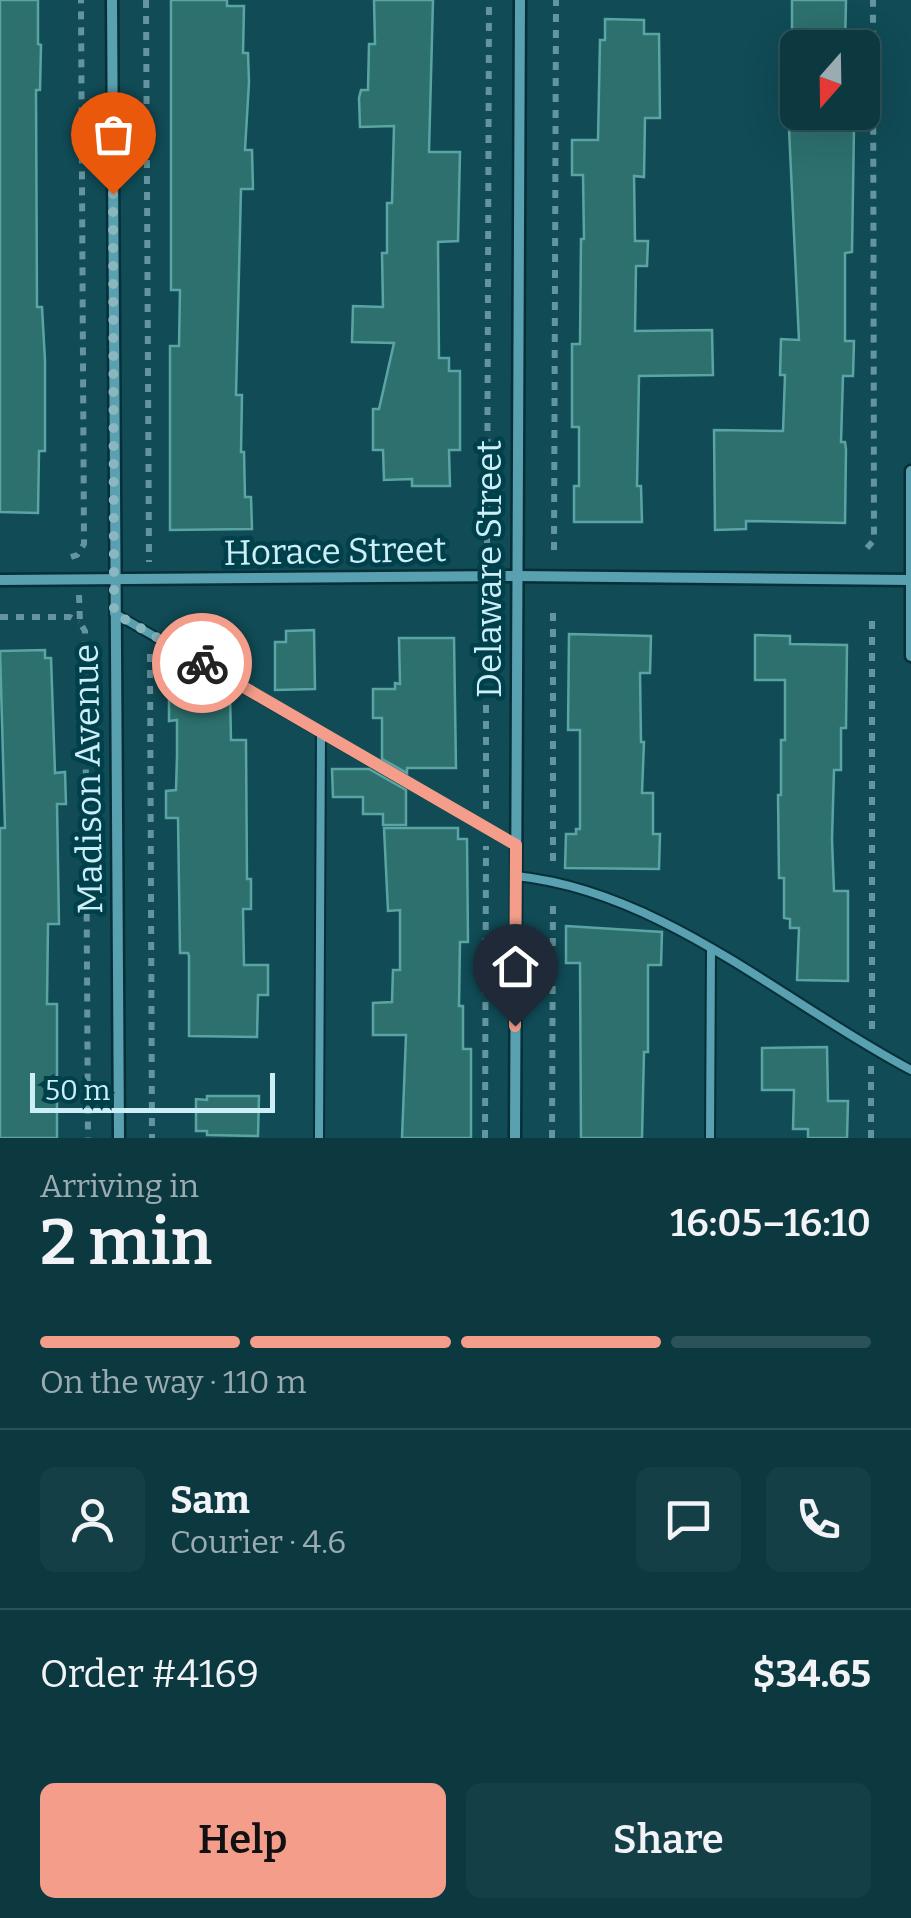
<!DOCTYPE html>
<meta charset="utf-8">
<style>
body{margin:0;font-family:Bitter,serif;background:#153f47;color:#f1f3f6;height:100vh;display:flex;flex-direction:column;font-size:38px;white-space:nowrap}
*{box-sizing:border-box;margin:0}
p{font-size:32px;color:#9aacb1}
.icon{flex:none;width:55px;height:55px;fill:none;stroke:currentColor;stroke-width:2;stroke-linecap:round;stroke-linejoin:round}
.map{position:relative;height:1138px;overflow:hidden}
.sheet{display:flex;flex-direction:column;background:#0c3840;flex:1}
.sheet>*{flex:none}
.needle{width:65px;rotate:200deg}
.tools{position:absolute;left:780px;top:30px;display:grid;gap:20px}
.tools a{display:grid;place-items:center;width:100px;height:100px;border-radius:15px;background:#0c3840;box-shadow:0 10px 40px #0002,0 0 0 2px #2c5259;font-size:50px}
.scale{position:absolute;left:30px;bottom:25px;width:245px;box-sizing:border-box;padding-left:10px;border:5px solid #cceff7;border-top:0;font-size:28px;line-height:35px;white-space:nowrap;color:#cceff7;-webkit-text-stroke:8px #00404b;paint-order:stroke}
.pin{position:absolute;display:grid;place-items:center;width:85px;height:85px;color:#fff;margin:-102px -42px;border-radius:50% 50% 50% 0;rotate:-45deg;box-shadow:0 0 10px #0007}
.pin .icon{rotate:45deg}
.courier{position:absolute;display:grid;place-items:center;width:100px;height:100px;margin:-50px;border:8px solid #f49d8a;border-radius:50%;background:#fff;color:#222;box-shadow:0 2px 12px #0007}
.head em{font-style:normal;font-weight:600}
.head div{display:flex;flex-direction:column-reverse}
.head{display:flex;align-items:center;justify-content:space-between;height:170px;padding:0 40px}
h1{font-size:65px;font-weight:600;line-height:75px}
.bar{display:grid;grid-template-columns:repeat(4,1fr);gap:15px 10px;align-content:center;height:120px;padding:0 40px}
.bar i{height:12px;border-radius:8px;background:#2c5259}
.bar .active{background:#f49d8a}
.bar p{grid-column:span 4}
.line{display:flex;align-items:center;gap:25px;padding:0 40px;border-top:2px solid #2c5259}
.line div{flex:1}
.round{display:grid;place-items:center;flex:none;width:105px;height:105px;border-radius:15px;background:#153f47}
.primary-button{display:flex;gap:20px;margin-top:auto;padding:20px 40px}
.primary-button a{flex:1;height:115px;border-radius:15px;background:#f49d8a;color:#111;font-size:40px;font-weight:600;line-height:115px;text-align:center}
.primary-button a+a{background:#153f47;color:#f1f3f6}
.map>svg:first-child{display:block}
</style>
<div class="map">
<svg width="911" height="1138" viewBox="0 0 911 1138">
<rect width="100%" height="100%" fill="#104b56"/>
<g fill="#2d706e" stroke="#5aa5a3" stroke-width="2.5">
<polygon points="0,0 38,0 38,44 41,45 40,90 36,90 37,307 42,307 45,360 45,451 39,451 38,513 0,512"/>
<polygon points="171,0 227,0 227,6 244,6 243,53 248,53 249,82 245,150 252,150 253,189 241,189 236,395 242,395 241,452 244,452 245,497 251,497 252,529 170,530 170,346 179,346 180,290 171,290"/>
<polygon points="374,0 433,0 429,152 460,152 458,241 438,242 439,358 449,358 449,371 460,371 460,450 449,450 450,486 412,486 412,479 384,480 383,450 373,450 373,409 379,409 394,343 352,342 353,306 383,307 382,253 387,253 387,203 392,203 394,126 360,127 359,98 361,90 368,90 369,44 375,44"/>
<polygon points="792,0 846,0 845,48 792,48"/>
<polygon points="605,19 644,20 644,34 659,34 660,118 645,118 644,177 634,176 635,241 648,241 647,266 636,266 635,331 712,330 713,375 639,376 637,486 641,486 642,522 574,522 574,486 579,486 579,427 572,427 572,344 580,344 581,239 584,239 583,175 572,175 572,140 598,140 600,40 605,40"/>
<polygon points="854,128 852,252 845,253 845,341 854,341 853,376 843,376 841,442 845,442 846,449 845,523 746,521 746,529 715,530 714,430 783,431 785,375 780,375 781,339 799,340 789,129"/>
<polygon points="314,630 315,689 275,690 275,642 286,642 286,631"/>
<polygon points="569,634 651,636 650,673 640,673 641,742 644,742 642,793 653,793 653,834 660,834 659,869 565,868 566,834 576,834 576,829 580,829 580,730 568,730"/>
<polygon points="755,635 790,636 790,644 847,645 846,728 841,728 841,770 834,770 832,839 834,891 848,891 848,981 797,980 799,928 790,928 790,919 784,918 784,878 779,878 778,795 781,795 781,740 785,740 785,680 755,680"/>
<polygon points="399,638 454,638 456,768 407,768 407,773 382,759 382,718 373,718 373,689 395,689 395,683 400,684"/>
<polygon points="45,650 45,658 51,658 55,773 65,772 66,804 57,804 59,924 48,924 47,1004 57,1004 57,1138 0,1138 0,828 5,828 0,651"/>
<polygon points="169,693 230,693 231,740 246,740 247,879 251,879 251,909 243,909 244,965 268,965 268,995 258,995 257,1037 189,1036 189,956 188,953 180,953 178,818 166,818 166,791 176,790 177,756 177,720 169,721"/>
<polygon points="332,769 369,769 406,790 406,825 383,825 383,814 363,814 363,797 333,797"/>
<polygon points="384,828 458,828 458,839 467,839 468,942 460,942 459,1006 463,1006 463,1049 471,1049 471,1138 402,1138 406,1035 373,1035 373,1003 392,1002 393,970 400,970 400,910 388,911"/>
<polygon points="566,926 662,932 661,965 648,965 648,1052 644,1052 642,1138 581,1138 580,963 566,963"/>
<polygon points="827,1047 828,1101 848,1101 847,1138 808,1138 808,1129 793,1129 794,1090 762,1090 762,1048"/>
<polygon points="207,1096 259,1096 258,1136 207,1135 207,1131 196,1131 196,1099 207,1100"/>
</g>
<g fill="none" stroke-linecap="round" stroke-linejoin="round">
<defs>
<g id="lane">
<polyline points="114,613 516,845"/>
<path d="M 516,876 C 662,891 784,1003 911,1070"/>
<polyline points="319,1138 321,732"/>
<polyline points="710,1138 711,950"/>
</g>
<g id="street">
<polyline points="112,0 119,1138"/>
<polyline points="911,471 911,656"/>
<polyline points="0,580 516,576 910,580"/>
<polyline points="515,1138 520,0"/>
</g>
</defs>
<use href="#lane" stroke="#062f37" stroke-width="12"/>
<use href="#street" stroke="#062f37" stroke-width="15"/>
<g stroke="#64949e" stroke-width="6" stroke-dasharray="8 8" stroke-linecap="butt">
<polyline points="146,0 149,562"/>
<polyline points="867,548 874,540 873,0"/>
<polyline points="554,550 556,0"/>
<polyline points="71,557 77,555 84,544 81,0"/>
<polyline points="487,559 489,0"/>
<polyline points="79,595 80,623 85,631 88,1138"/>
<polyline points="553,613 553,867"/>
<polyline points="0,617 70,617 79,622"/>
<polyline points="150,654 152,1138"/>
<polyline points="486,809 486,596"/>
<polyline points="872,1029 872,615"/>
<polyline points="485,1138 486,846"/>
<polyline points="552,1138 553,899"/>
<polyline points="871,1138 871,1066"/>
</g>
<use href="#lane" stroke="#59a0b0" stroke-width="8"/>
<use href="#street" stroke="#59a0b0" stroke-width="10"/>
</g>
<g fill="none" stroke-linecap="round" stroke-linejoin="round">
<polyline stroke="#8ab6bf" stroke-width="10" stroke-dasharray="0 18" points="113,194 114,613 202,663"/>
<polyline stroke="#f49d8a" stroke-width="12" points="202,663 516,845 515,1026"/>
</g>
<g text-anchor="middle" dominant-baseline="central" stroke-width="9" stroke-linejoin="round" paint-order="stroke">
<g font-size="35" fill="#cceff7" stroke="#00404b">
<text transform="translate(335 551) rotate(-1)">Horace Street</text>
<text transform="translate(489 569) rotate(-90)">Delaware Street</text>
<text transform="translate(88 779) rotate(-91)">Madison Avenue</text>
</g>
</g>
</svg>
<div class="tools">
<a><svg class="needle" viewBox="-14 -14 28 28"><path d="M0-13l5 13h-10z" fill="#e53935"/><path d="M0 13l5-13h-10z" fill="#9aacb1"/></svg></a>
</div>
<div class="scale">50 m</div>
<div class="pin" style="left:113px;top:194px;background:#ea580c"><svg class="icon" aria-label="bag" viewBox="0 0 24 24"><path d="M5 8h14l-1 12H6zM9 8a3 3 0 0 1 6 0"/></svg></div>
<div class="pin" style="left:515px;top:1026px;background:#1f2937"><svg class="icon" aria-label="home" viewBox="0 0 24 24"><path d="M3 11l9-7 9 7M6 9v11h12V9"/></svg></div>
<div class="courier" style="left:202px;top:663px"><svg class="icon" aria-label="bike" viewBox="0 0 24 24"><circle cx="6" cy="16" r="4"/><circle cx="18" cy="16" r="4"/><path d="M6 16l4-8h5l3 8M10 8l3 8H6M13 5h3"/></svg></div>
</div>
<section class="sheet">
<div class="head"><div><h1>2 min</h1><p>Arriving in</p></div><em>16:05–16:10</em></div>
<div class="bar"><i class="active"></i><i class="active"></i><i class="active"></i><i></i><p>On the way · 110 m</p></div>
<div class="line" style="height:180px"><a class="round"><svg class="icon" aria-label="person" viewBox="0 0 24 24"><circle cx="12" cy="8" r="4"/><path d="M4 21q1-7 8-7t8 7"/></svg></a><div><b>Sam</b><p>Courier · 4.6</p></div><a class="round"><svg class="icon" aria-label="chat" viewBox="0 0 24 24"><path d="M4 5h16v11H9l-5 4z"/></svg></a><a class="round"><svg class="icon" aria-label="phone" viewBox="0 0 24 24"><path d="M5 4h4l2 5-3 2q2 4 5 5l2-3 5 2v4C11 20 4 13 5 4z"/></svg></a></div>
<div class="line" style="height:130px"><div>Order #4169</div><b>$34.65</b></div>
<div class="primary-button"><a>Help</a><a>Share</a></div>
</section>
